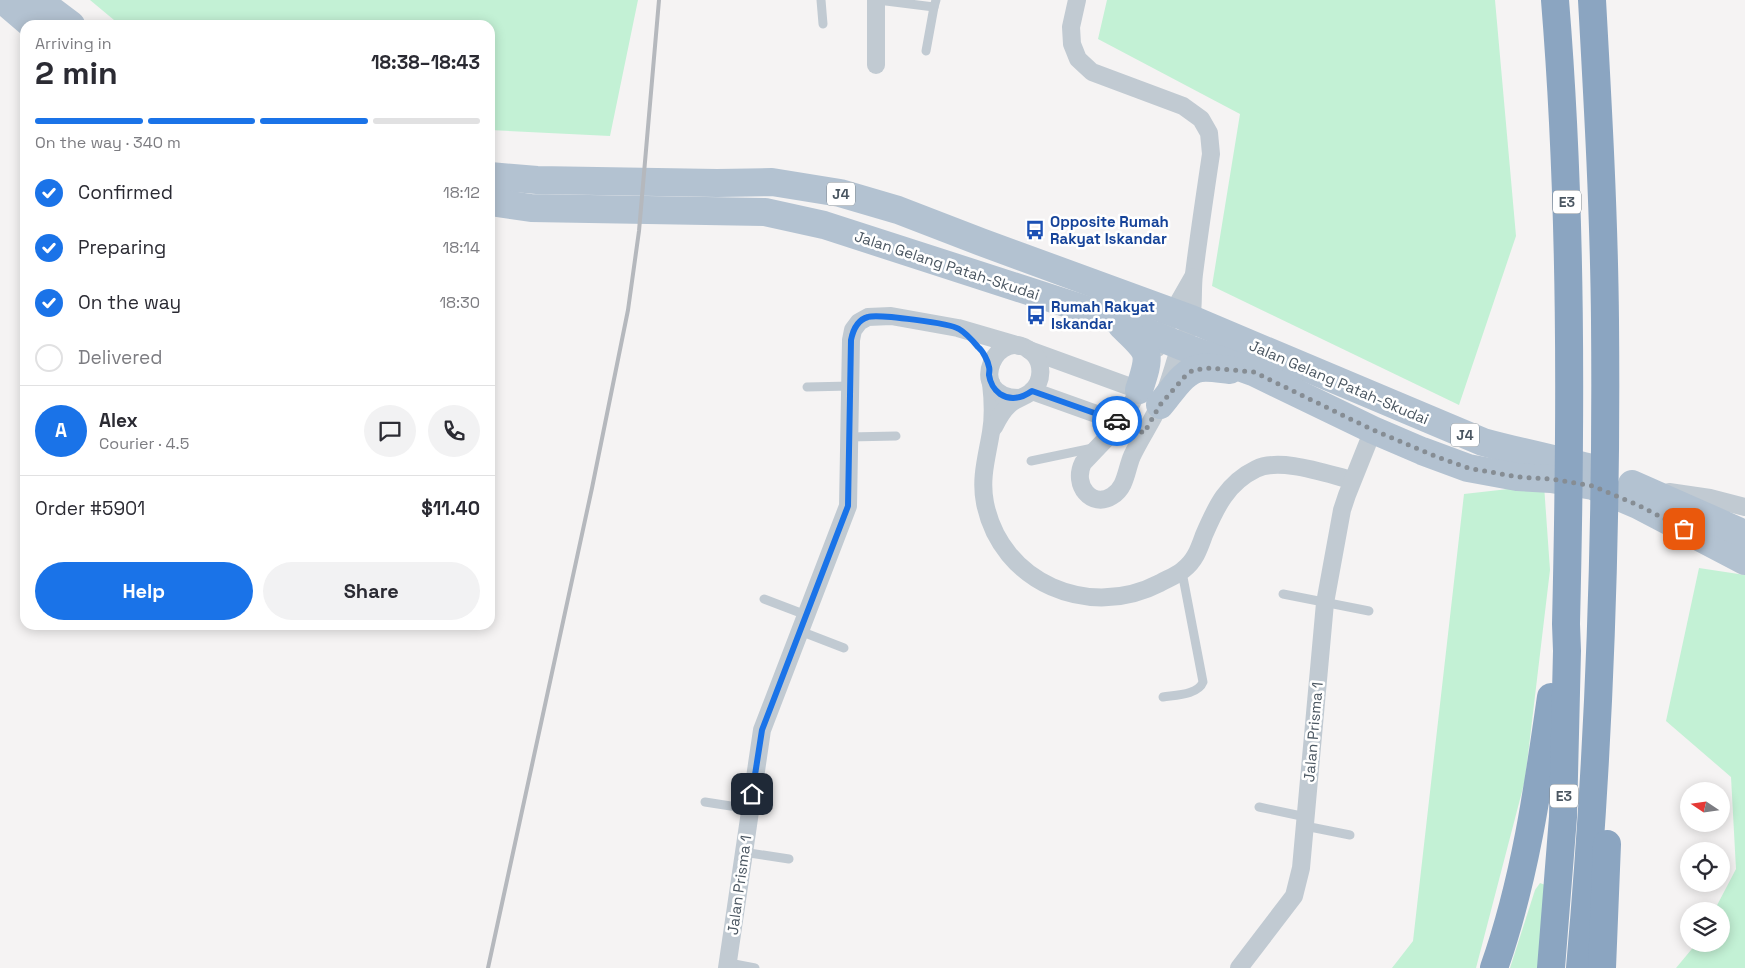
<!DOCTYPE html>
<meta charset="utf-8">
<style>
body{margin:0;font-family:"Space Grotesk",sans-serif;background:#f2f2f3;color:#2b2b33;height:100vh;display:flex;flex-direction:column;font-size:19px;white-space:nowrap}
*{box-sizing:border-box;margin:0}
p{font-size:16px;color:#7c7c81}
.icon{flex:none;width:28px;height:28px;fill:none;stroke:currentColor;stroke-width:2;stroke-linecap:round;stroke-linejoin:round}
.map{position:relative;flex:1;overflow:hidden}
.side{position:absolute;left:20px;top:20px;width:475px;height:610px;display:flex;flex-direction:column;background:#fff;border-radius:15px;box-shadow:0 2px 12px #0003}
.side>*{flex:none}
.needle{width:32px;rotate:283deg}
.fabs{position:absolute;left:1680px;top:782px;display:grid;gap:10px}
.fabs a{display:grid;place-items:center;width:50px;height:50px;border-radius:50%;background:#fff;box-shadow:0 2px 12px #0003;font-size:25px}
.pin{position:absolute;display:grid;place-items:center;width:42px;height:42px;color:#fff;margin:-21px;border-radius:10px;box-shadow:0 2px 8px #0006}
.courier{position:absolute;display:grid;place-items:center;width:50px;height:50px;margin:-25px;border:4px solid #1a73e8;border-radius:50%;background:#fff;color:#222;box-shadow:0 1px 6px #0007}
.headline em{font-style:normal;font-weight:700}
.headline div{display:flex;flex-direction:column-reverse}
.headline{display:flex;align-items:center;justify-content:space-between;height:85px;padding:0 15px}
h1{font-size:32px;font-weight:700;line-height:38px}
.bar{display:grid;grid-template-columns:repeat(4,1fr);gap:8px 5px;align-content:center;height:60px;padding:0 15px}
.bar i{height:6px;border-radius:4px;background:#e1e1e2}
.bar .current{background:#1a73e8}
.bar p{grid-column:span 4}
.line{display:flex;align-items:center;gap:12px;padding:0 15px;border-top:1px solid #e1e1e2}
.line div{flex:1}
.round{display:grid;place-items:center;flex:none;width:52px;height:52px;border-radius:26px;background:#f2f2f3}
ol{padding:0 15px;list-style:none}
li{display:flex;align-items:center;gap:15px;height:55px}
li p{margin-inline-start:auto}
li .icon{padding:5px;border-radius:50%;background:#1a73e8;color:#fff;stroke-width:4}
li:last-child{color:#7c7c81}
li i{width:28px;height:28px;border:2px solid #e1e1e2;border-radius:50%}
.primary-button{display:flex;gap:10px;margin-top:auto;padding:10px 15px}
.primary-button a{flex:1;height:58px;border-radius:30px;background:#1a73e8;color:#fff;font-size:20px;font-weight:700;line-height:58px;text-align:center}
.primary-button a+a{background:#f2f2f3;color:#2b2b33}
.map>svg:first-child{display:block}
</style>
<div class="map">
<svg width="1745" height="968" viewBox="0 0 1745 968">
<rect width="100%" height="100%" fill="#f5f3f3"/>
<g fill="#c3f1d5">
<polygon points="90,0 638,0 610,136 490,130 490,25 120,25"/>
<polygon points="1107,0 1495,0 1516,236 1459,405 1212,286 1240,114 1098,39"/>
<polygon points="1544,485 1550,570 1525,780 1476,968 1392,968 1413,941 1464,494"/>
<polygon points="1699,568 1745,575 1745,968 1676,968 1696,944 1721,944 1721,911 1714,911 1736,869 1731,777 1666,721"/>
<polygon points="1540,883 1548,886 1538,968 1510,968 1535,890"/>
</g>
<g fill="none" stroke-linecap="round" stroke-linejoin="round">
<g stroke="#c1cad2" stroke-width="9">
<polyline points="821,0 823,24"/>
<polyline points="878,0 934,7 936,0"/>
<polyline points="926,51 934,7"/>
<polyline points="807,387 850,386"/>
<polyline points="849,437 896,436"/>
<polyline points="1031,461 1093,448"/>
<polyline points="1283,594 1369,611"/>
<polyline points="764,599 806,615"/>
<polyline points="800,631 844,648"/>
<path d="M 1163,697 C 1175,695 1198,695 1203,682 L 1182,572"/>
<polyline points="705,802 750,809"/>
<polyline points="1259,807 1306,817"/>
<polyline points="1305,826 1350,835"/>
<polyline points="743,852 789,859"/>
<polyline points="729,963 755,968"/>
</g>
<g stroke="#c1cad2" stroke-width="18">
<polyline points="876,0 876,65"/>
<path d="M 1077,0 L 1071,27 L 1072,44 L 1078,59 L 1092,72 L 1183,106 L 1201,119 L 1209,133 L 1211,154 C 1205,194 1199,234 1194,274 C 1192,289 1194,306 1191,320 C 1188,333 1181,347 1176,359 C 1171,375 1167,391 1159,406 C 1151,423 1140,439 1132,456 C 1126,470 1126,488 1112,496 C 1092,509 1072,485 1083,463 L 1122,422 L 1143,381"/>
<polyline points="1157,348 1173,312 1193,277"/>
<polyline points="1029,350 1139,390"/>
<path d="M 991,383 C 993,400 994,415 991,432 C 987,457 980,478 985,503 C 1001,583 1089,620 1160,583 C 1167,579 1176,576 1183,570 C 1195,561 1199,549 1204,535 C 1216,507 1227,483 1256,469 C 1280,457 1327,474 1352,480"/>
<polyline points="1032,391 1130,426"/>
<path d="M 994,427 C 998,419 1002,411 1009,405 C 1016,398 1026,397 1032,391 C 1043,381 1043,363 1033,353 C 998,321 963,396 1018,398"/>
<polyline points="1669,492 1710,498 1745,507"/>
<polyline points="727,968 762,730 848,506 851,340 853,330 859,322 868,317 891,316 958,328 1020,346"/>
<polyline points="1239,968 1294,896 1301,868 1325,603 1342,510 1347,495 1373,430"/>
</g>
<g stroke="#b3c2d1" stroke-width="28">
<polyline points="3,0 32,25"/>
<polyline points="38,0 71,25"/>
<path d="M 490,176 L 537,180 L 717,183 L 772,182 L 840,193 L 898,210 L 981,242 L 1191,319 L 1483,442 C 1519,452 1556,459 1592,468"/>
<polyline points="490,202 531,208 765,212 824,225 1115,319 1181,346 1253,372 1373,430 1422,451 1468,468 1517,477 1551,479 1593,486 1638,505 1745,561"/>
<path d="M 1122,326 C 1150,353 1152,351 1139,390"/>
<path d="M 1160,405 C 1171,393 1183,370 1201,368 C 1210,367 1220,369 1230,370"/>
<polyline points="1632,484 1745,534"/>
</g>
<g stroke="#8ba5c1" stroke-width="28">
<path d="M 1494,968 C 1525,880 1538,788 1551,697"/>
<path d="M 1551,968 L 1563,817 L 1567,651 L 1566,624 C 1571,416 1572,208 1555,0"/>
<path d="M 1580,968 C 1599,753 1607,537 1605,321 C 1604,214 1598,107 1592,0"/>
<polyline points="1602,968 1607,844"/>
</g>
<polyline stroke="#b5b8bd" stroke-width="4" points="488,968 592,488 628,310 639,231 659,0"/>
</g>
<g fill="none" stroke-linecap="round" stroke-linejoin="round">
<polyline stroke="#868d94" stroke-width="5" stroke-dasharray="0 9" points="1117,421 1144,433 1160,405 1186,375 1193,370 1211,368 1254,372 1373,430 1437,457 1468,468 1518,477 1551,479 1593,486 1638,505 1684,529"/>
<path stroke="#1a73e8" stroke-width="6" d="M 752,794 L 762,730 L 848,506 L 851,340 C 853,330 857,320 868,317 C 878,314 950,323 959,329 C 966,333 973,341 978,347 C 983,351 988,361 989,367 C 990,370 989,372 989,375 C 990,382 994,390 1000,394 C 1011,401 1022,398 1032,391 L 1117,421"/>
</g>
<defs>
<symbol id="bus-bare" viewBox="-9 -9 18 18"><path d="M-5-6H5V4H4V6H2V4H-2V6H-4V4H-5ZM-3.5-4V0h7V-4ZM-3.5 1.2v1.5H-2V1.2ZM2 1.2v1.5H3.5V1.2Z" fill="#1a4fb4" stroke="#fff" stroke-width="2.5" paint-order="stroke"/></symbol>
</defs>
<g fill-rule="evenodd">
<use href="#bus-bare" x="1021" y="216" width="28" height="28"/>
<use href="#bus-bare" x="1022" y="301" width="28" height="28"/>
</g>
<g text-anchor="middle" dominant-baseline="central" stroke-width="5" stroke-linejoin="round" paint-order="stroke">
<g fill="#fff" stroke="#808990" stroke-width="1">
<rect x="827" y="182.5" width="28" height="23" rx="4"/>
<rect x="1553" y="190.5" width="28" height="23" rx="4"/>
<rect x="1451" y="423.5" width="28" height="23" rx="4"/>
<rect x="1550" y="784.5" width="28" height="23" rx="4"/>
</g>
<g font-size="14" font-weight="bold" fill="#4a5661">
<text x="841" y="194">J4</text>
<text x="1567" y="202">E3</text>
<text x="1465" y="435">J4</text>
<text x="1564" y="796">E3</text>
</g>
<g font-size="15" font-weight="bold" fill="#164399" stroke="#fff" text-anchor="start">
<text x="1050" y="221">Opposite Rumah<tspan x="1050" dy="17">Rakyat Iskandar</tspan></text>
<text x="1051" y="306">Rumah Rakyat<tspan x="1051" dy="17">Iskandar</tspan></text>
</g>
<g font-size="15" fill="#4a5661" stroke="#fff">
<text transform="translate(947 265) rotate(18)">Jalan Gelang Patah-Skudai</text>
<text transform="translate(1339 382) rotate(23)">Jalan Gelang Patah-Skudai</text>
<text transform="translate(1313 732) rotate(-85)">Jalan Prisma 1</text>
<text transform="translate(739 885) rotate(-82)">Jalan Prisma 1</text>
</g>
</g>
</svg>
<div class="fabs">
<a><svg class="needle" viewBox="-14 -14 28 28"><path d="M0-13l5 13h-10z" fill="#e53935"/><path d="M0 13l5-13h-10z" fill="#7c7c81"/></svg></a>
<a><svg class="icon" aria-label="locate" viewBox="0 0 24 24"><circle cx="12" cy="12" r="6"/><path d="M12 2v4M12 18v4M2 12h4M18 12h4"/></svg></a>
<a><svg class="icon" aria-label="layers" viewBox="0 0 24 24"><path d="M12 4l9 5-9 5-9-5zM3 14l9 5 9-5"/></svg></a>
</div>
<div class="pin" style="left:1684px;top:529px;background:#ea580c"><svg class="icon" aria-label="bag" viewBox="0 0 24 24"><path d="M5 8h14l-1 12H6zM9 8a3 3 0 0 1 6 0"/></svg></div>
<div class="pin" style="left:752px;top:794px;background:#1f2937"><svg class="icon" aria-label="home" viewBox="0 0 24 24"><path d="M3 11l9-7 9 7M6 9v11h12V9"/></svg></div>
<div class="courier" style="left:1117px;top:421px"><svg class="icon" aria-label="car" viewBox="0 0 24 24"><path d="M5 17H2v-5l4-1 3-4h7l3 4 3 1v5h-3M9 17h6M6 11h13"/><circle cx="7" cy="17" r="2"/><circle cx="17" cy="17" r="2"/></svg></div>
<section class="side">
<div class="headline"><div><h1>2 min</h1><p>Arriving in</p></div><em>18:38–18:43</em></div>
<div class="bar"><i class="current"></i><i class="current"></i><i class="current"></i><i></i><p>On the way · 340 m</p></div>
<ol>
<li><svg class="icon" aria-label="check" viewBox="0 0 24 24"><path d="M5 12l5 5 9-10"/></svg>Confirmed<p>18:12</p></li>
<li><svg class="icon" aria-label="check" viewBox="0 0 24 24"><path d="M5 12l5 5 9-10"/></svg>Preparing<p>18:14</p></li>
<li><svg class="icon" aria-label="check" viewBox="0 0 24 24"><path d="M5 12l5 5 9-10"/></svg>On the way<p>18:30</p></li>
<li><i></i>Delivered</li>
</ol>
<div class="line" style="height:90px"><b class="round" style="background:#1a73e8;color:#fff">A</b><div><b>Alex</b><p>Courier · 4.5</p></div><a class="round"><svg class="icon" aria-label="chat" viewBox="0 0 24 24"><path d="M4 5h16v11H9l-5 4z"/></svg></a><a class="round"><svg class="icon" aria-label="phone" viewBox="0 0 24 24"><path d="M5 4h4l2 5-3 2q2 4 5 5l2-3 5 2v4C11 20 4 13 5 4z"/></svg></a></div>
<div class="line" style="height:65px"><div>Order #5901</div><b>$11.40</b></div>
<div class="primary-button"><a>Help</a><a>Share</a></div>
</section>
</div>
